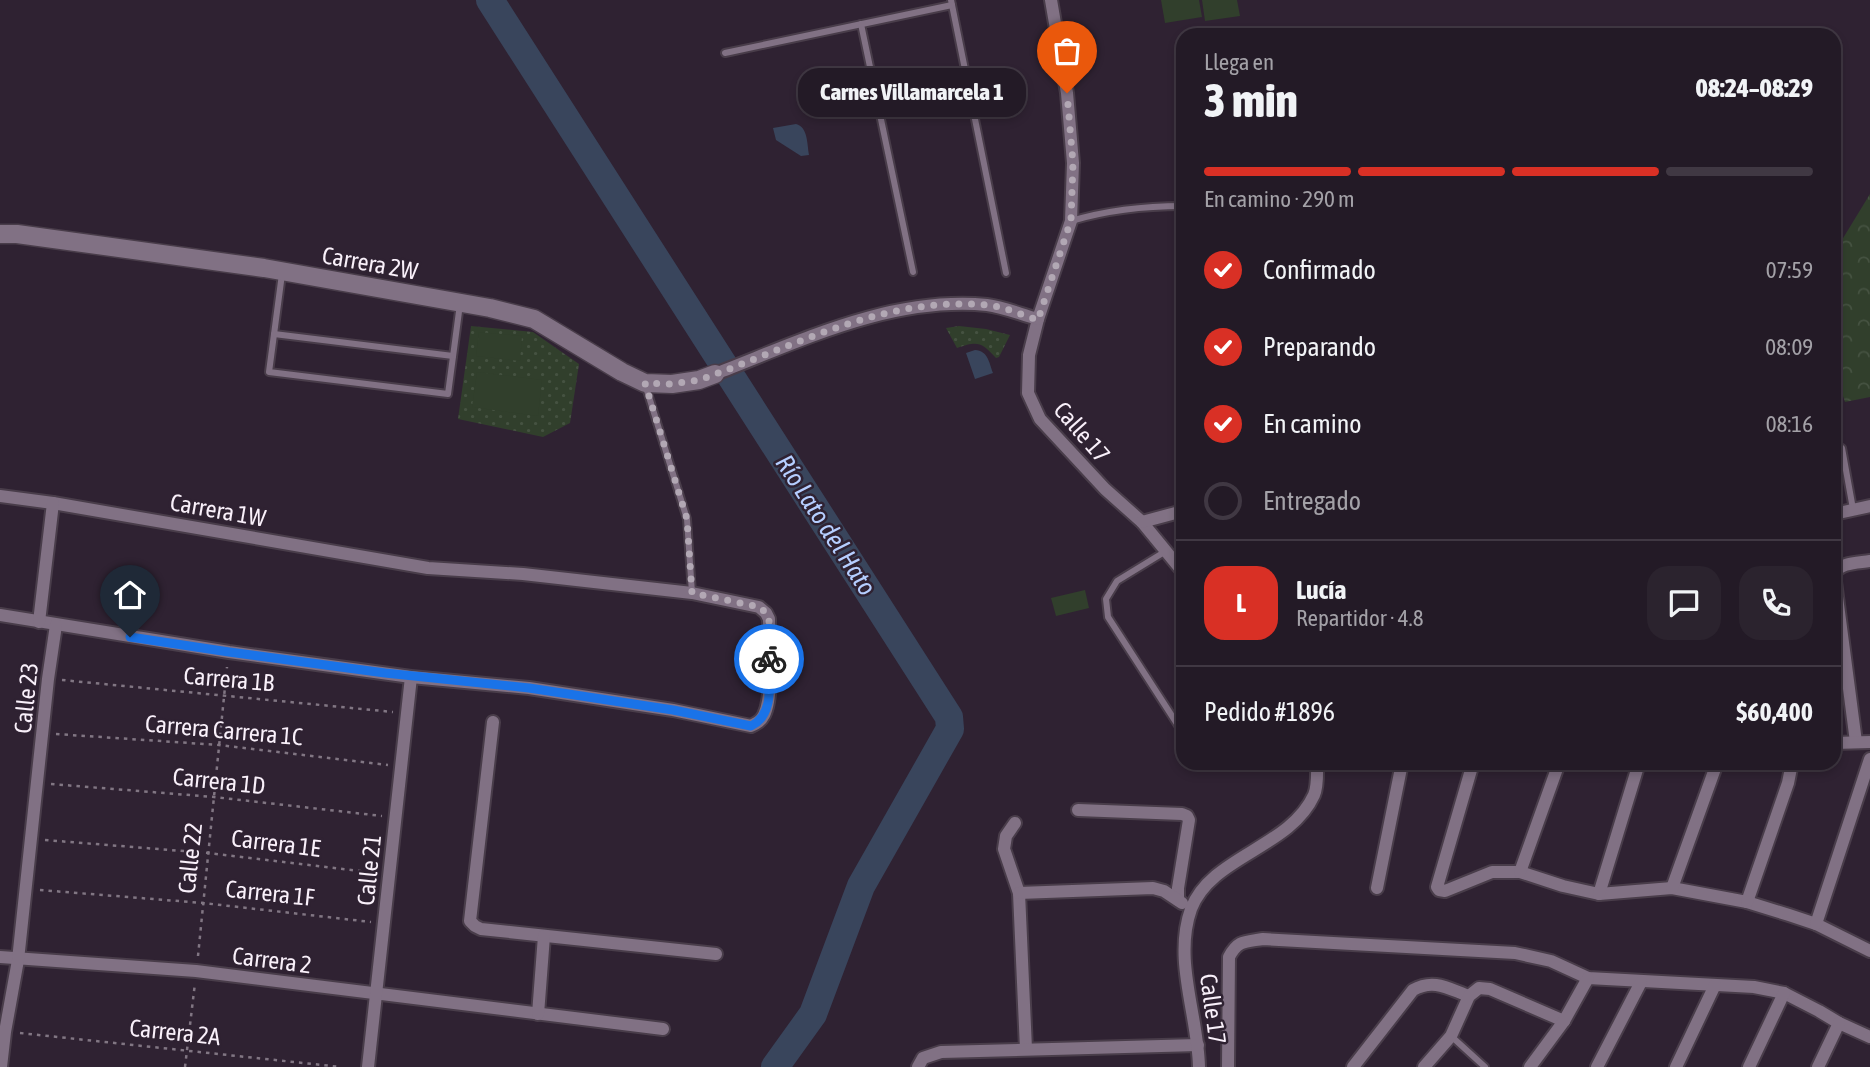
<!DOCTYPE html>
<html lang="es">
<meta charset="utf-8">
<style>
body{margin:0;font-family:"Asap Condensed",sans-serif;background:#2b232e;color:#f1f3f6;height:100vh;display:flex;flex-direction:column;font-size:26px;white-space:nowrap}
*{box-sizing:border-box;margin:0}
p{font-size:23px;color:#a3a1a7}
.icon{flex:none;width:38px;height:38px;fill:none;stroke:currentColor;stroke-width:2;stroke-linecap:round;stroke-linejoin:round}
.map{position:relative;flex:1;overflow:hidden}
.sheet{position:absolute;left:1176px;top:28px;width:665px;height:742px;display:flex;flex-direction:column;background:#231a26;border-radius:21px;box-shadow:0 4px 10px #0003,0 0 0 2px #403843}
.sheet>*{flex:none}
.pin{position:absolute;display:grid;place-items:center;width:60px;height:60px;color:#fff;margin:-72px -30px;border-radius:50% 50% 50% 0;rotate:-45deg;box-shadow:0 0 7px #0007}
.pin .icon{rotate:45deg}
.courier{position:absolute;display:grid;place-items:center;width:70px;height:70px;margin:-35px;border:5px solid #1a73e8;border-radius:50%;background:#fff;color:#222;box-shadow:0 2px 9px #0007}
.bubble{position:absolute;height:49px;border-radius:21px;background:#231a26;box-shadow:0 4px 10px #0003,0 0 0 2px #403843;font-size:23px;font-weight:800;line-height:49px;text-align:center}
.summary em{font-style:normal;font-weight:800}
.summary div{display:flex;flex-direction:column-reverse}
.summary{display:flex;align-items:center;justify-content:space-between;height:119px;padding:0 28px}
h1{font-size:46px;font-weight:800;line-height:52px}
.bar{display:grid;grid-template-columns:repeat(4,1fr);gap:10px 7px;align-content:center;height:84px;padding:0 28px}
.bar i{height:9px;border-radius:5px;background:#403843}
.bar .active{background:#d93025}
.bar p{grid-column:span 4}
.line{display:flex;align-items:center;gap:18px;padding:0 28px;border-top:2px solid #403843}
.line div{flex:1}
.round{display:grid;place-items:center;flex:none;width:74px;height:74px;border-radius:21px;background:#2b232e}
ol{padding:0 28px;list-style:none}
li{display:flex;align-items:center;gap:21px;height:77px}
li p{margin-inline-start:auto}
li .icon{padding:7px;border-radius:50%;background:#d93025;color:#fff;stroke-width:4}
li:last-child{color:#a3a1a7}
li i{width:38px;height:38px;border:4px solid #403843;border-radius:50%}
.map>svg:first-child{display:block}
</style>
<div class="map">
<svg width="1870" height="1067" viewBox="0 0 1870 1067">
<defs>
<pattern id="forest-crowns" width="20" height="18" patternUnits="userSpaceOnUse" patternTransform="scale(1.75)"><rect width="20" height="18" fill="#313f2c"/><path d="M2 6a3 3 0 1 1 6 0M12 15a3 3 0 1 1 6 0" fill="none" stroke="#455241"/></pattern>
<pattern id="park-dots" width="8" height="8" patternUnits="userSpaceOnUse" patternTransform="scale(1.75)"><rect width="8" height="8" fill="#313f2c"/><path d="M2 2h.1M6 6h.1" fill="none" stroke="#455241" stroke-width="1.8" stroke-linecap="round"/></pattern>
</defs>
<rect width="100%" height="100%" fill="#2f2232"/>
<polygon fill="url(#forest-crowns)" points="1870,194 1870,397 1845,402 1834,369 1834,253"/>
<g fill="url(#park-dots)">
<polygon points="471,326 533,332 579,364 570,423 543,437 458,419"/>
<path d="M 959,326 L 986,329 L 1010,335 L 999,357 L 996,358 C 981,342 978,341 957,348 L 946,328 Z"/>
</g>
<g fill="#313f2c">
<polygon points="1161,0 1199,0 1202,17 1165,23"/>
<polygon points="1202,0 1237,0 1240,16 1205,21"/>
<polygon points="479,332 522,336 520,361 476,356"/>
<polygon points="477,372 542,380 538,416 472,407"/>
<polygon points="1085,590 1089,608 1056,616 1051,598"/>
</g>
<g fill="#39455c">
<path d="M 796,124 C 808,127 807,144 809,155 L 801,156 L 776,140 L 773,128 Z"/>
<path d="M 975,350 C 988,351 989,362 993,373 L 975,379 L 966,353 Z"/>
</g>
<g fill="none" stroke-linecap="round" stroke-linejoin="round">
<polyline stroke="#39455c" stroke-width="28" points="490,0 949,717 950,729 861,886 813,1014 775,1067"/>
<defs>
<g id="lane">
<polyline points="951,0 1006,273"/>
<polyline points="861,24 913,272"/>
<polyline points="725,53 952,5"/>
<path d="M 1071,221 C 1108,210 1144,206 1183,206"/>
<polyline points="282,274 269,372 448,394 460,304"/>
<polyline points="274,334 453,356"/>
<polyline points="645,384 687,519 692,593"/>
<polyline points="1842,448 1853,509"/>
<polyline points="1166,551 1117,581 1106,599 1108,617 1183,733"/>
<polyline points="1451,1036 1485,1067"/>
</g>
<g id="street">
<polyline points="1051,0 1067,93 1073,163 1071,221 1038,319 1029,355 1028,393 1040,419 1105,489 1142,522 1183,572"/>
<path d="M 715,374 C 801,341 891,296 987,305 C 1004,307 1022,315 1038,319"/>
<path d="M 0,496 L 53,503 L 428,568 L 523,574 L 692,593 L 759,607 L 766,613 L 769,619 C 769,643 774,695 764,715 C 761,721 757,723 751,726 L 673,710 L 529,688 L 411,677 L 229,652 L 0,615"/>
<polyline points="1834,514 1870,506"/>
<polyline points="1142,522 1183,511"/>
<polyline points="39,622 53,503"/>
<polyline points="493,722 470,921 475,926 481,929 716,954"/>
<path d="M 1856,742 L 1834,574 C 1840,562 1858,563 1870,561"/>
<polyline points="1834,743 1870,742"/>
<polyline points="1473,763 1437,887 1439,890 1445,891 1492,872 1520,872 1563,886 1599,894 1672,888 1747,902 1789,915 1816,924 1870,951"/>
<polyline points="1078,810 1182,814 1187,816 1189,820 1178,888 1178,900"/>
<polyline points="1015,823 1006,836 1004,849 1019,893 1026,1049"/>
<polyline points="1520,872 1559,763"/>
<polyline points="1377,888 1402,763"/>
<polyline points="1672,888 1717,763"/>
<polyline points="1019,893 1153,888 1164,891 1182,903"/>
<polyline points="1599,894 1639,763"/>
<polyline points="1747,902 1788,783 1792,763"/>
<polyline points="1816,924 1870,759"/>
<polyline points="0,957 196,971 663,1029"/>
<polyline points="538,1014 544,936"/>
<polyline points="1,1067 5,1032 18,960 48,679 56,625"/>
<polyline points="368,1067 411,677"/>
<polyline points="918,1067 923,1058 941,1052 1198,1045"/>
<path d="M 1199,1067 C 1198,1015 1173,960 1191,909 C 1211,856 1290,848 1314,795 C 1318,786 1317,772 1317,763"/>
<path d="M 1228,1067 L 1229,957 C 1238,940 1245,942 1263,939 L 1515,953 L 1551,961 L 1588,978 L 1754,987 L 1784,993 L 1819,1011 L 1839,1023 L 1870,1037"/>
<path d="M 1353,1067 L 1413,990 C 1434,978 1449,989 1469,996"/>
<polyline points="1424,1067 1451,1036 1469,996 1479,988 1490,989 1564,1021"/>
<polyline points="1530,1067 1564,1021 1588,978"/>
<polyline points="1597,1067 1641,982"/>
<polyline points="1676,1067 1715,985"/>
<polyline points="1749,1067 1784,993"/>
<polyline points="1818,1067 1839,1023"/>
</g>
<polyline id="secondary" points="0,234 17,234 264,268 490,308 534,319 622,372 645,383 672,384 699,380 715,374"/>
</defs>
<use href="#lane" stroke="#493d4a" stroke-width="10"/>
<use href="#street" stroke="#493d4a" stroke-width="16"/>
<use href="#secondary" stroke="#493d4a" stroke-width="21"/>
<g stroke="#817683" stroke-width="2.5" stroke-dasharray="3.5 5" stroke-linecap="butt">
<polyline points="62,680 393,712"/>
<polyline points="56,734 219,745 388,765"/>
<polyline points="51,784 214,797 382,816"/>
<polyline points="45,840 208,853 376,873"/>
<polyline points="40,890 203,903 371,922"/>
<polyline points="198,956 227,667"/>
<polyline points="20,1033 341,1067"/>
<polyline points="185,1067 195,983"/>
</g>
<use href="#lane" stroke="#817184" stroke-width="6"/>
<use href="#street" stroke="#817184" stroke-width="12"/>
<use href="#secondary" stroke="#817184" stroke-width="18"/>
</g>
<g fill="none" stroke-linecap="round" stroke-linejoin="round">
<path stroke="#b2a8b4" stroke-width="7" stroke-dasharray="0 12.6" d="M 769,659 L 769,619 L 766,613 L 760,607 L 692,593 L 687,519 L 645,383 L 672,384 L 699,380 C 794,347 882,296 986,305 C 1003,306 1022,315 1038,320 L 1071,220 L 1073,163 L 1067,93"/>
<path stroke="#1a73e8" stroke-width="9" d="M 130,637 L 229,652 L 385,673 L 529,688 L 673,710 L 751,726 C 775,715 769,681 769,659"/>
</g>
<g text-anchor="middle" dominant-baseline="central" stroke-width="5" stroke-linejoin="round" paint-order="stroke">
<g font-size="24" fill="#f9f0fa" stroke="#2f2232">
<text transform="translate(370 263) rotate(10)">Carrera 2W</text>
<text transform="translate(1082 432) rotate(49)">Calle 17</text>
<text transform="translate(218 510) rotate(10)">Carrera 1W</text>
<text transform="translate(229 679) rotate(5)">Carrera 1B</text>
<text transform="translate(26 698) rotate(-84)">Calle 23</text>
<text transform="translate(224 730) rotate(5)">Carrera Carrera 1C</text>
<text transform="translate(219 781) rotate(6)">Carrera 1D</text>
<text transform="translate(276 843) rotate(7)">Carrera 1E</text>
<text transform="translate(190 858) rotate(-84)">Calle 22</text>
<text transform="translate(369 870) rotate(-84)">Calle 21</text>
<text transform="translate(270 893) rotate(6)">Carrera 1F</text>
<text transform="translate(272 960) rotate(7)">Carrera 2</text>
<text transform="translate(1213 1009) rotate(82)">Calle 17</text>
<text transform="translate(175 1032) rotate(6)">Carrera 2A</text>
</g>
<g font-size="26" font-style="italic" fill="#b5ceff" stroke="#2f2232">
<text transform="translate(826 525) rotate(57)">Río Lato del Hato</text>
</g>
</g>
</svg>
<div class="pin" style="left:1067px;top:93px;background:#ea580c"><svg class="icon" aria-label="bag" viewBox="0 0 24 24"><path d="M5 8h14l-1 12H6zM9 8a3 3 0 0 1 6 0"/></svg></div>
<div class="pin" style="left:130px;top:637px;background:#1f2937"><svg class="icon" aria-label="home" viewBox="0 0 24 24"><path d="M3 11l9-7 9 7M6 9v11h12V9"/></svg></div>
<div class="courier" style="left:769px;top:659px"><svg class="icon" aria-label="bike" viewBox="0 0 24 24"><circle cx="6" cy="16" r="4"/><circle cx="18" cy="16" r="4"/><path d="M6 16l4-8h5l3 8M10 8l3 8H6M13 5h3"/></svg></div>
<div class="bubble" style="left:798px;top:68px;width:228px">Carnes Villamarcela 1</div>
<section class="sheet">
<div class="summary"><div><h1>3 min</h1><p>Llega en</p></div><em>08:24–08:29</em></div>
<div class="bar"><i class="active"></i><i class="active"></i><i class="active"></i><i></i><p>En camino · 290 m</p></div>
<ol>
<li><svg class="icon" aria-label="check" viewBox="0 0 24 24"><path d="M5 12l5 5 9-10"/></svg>Confirmado<p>07:59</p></li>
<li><svg class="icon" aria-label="check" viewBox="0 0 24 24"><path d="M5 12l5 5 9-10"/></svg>Preparando<p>08:09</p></li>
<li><svg class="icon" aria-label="check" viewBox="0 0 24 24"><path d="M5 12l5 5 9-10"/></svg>En camino<p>08:16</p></li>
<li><i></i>Entregado</li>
</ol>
<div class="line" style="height:126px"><b class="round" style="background:#d93025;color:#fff">L</b><div><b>Lucía</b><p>Repartidor · 4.8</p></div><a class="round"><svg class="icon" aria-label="chat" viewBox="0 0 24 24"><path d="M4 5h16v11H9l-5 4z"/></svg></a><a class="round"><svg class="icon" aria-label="phone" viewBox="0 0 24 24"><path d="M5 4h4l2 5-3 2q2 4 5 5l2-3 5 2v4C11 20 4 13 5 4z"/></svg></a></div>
<div class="line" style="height:91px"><div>Pedido #1896</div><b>$60,400</b></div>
</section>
</div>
